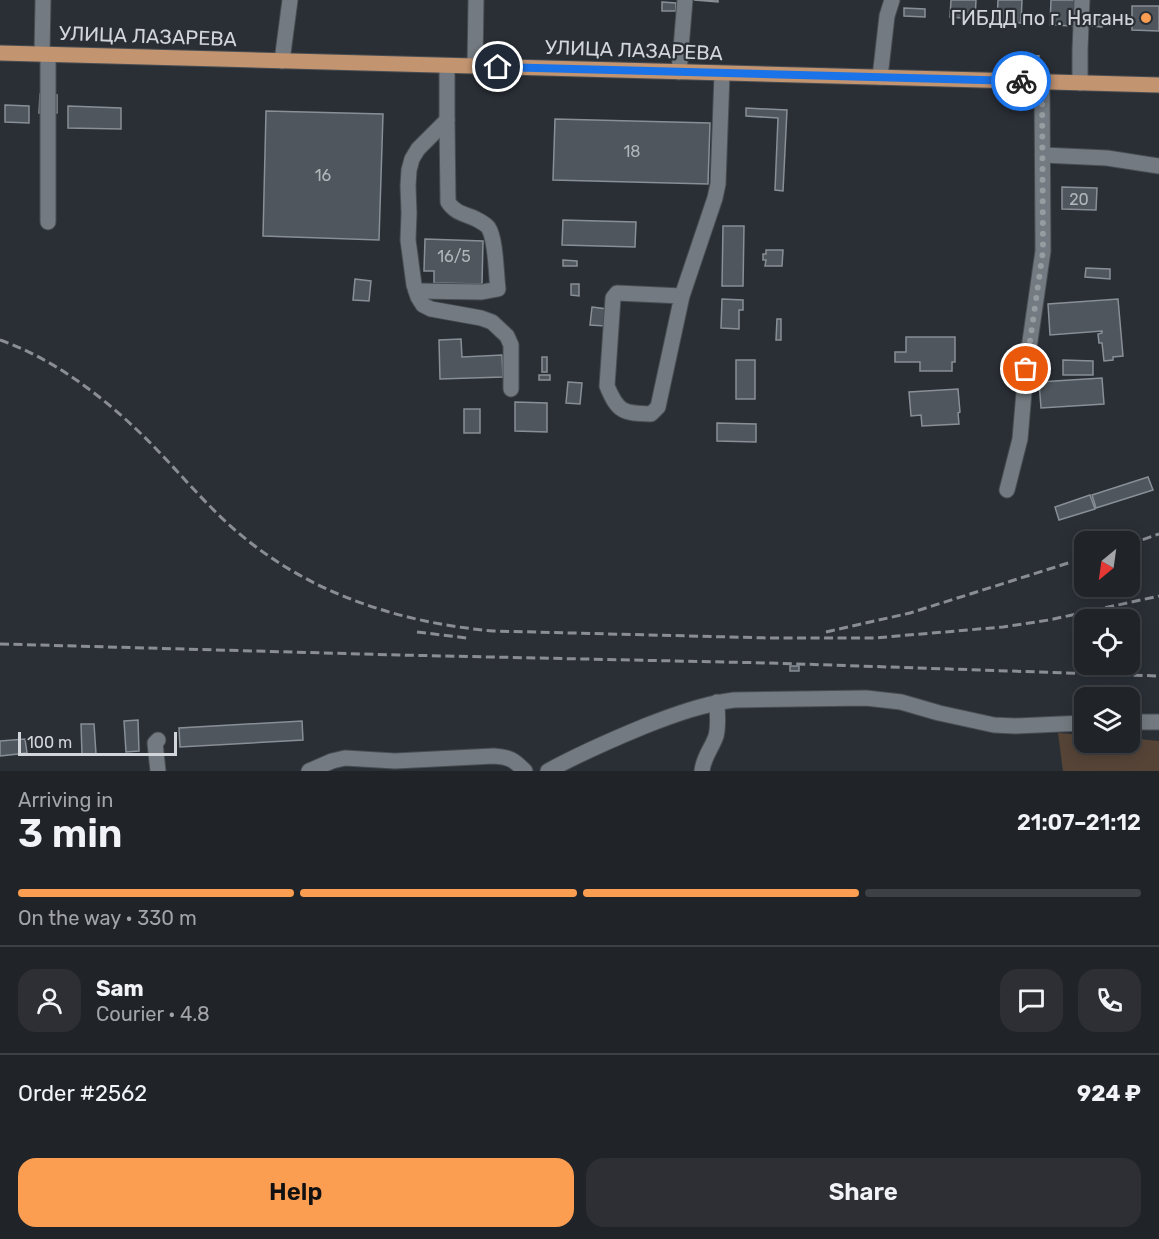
<!DOCTYPE html>
<meta charset="utf-8">
<style>
body{margin:0;font-family:Rubik,sans-serif;background:#2d2f34;color:#f1f3f6;height:100vh;display:flex;flex-direction:column;font-size:22px;white-space:nowrap}
*{box-sizing:border-box;margin:0}
p{font-size:20px;color:#a2a4a8}
.icon{flex:none;width:33px;height:33px;fill:none;stroke:currentColor;stroke-width:2;stroke-linecap:round;stroke-linejoin:round}
.map{position:relative;height:771px;overflow:hidden}
.details{display:flex;flex-direction:column;background:#202328;flex:1}
.details>*{flex:none}
.needle{width:39px;rotate:209deg}
.controls{position:absolute;left:1074px;top:531px;display:grid;gap:12px}
.controls a{display:grid;place-items:center;width:66px;height:66px;border-radius:12px;background:#202328;box-shadow:0 3px 15px #0003,0 0 0 2px #3d4045;font-size:30px}
.scale{position:absolute;left:18px;bottom:15px;width:159px;box-sizing:border-box;padding-left:6px;border:3px solid #d2d6da;border-top:0;font-size:16px;line-height:21px;white-space:nowrap;color:#d2d6da;-webkit-text-stroke:4px #2a2f36;paint-order:stroke}
.pin{position:absolute;display:grid;place-items:center;width:51px;height:51px;color:#fff;margin:-26px;border:3px solid #fff;border-radius:50%;box-shadow:0 2px 6px #0007}
.courier{position:absolute;display:grid;place-items:center;width:60px;height:60px;margin:-30px;border:4px solid #1a73e8;border-radius:50%;background:#fff;color:#222;box-shadow:0 2px 8px #0007}
.headline em{font-style:normal;font-weight:600}
.headline div{display:flex;flex-direction:column-reverse}
.headline{display:flex;align-items:center;justify-content:space-between;height:102px;padding:0 18px}
h1{font-size:39px;font-weight:600;line-height:45px}
.bar{display:grid;grid-template-columns:repeat(4,1fr);gap:9px 6px;align-content:center;height:72px;padding:0 18px}
.bar i{height:8px;border-radius:4px;background:#3d4045}
.bar .on{background:#fb9e51}
.bar p{grid-column:span 4}
.line{display:flex;align-items:center;gap:15px;padding:0 18px;border-top:2px solid #3d4045}
.line div{flex:1}
.round{display:grid;place-items:center;flex:none;width:63px;height:63px;border-radius:18px;background:#2d2f34}
.action{display:flex;gap:12px;margin-top:auto;padding:12px 18px}
.action a{flex:1;height:69px;border-radius:18px;background:#fb9e51;color:#111;font-size:24px;font-weight:600;line-height:69px;text-align:center}
.action a+a{background:#2d2f34;color:#f1f3f6}
.map>svg:first-child{display:block}
</style>
<div class="map">
<svg width="1159" height="771" viewBox="0 0 1159 771">
<rect width="100%" height="100%" fill="#2a2f36"/>
<polygon fill="#564437" points="1058,733 1084,735 1084,742 1130,742 1130,738 1159,741 1159,771 1063,771"/>
<g fill="#4f565d" stroke="#898f97" stroke-width="1.5">
<polygon points="694,0 718,0 718,2"/>
<polygon points="951,0 976,0 975,19 950,17"/>
<polygon points="998,0 1022,0 1021,23 997,22"/>
<polygon points="1051,0 1076,0 1074,26 1050,25"/>
<polygon points="662,2 676,3 676,11 662,11"/>
<polygon points="1132,6 1159,6 1159,31 1132,30"/>
<polygon points="904,8 925,9 925,17 904,16"/>
<polygon points="1092,14 1102,15 1102,27 1092,26"/>
<polygon points="1028,55 1039,56 1038,63 1027,62"/>
<polygon points="40,94 57,95 57,113 39,113"/>
<polygon points="5,105 29,106 29,123 5,122"/>
<polygon points="68,106 121,108 121,129 68,128"/>
<polygon points="746,108 787,110 783,191 775,190 778,118 746,116"/>
<polygon points="266,111 383,114 379,240 263,236"/>
<polygon points="555,119 710,123 708,184 553,180"/>
<polygon points="1062,187 1097,188 1096,210 1062,209"/>
<polygon points="563,220 636,222 635,247 562,245"/>
<polygon points="723,226 744,226 743,286 722,286"/>
<polygon points="425,239 483,241 482,284 434,283 434,271 424,271"/>
<polygon points="766,250 783,250 782,266 765,266 766,260 763,260 763,254 766,254"/>
<polygon points="563,260 577,261 577,266 563,266"/>
<polygon points="1086,268 1110,269 1110,279 1085,277"/>
<polygon points="355,279 371,281 369,301 353,300"/>
<polygon points="571,284 579,284 579,296 571,295"/>
<polygon points="722,299 743,300 743,310 739,310 739,329 721,328"/>
<polygon points="1118,299 1123,356 1113,357 1113,360 1104,361 1102,343 1099,343 1098,334 1102,333 1102,331 1050,335 1048,304"/>
<polygon points="592,307 607,309 605,326 590,325"/>
<polygon points="777,319 781,319 781,340 776,340"/>
<polygon points="906,337 955,337 955,362 952,362 952,371 920,371 920,362 895,362 895,352 906,352"/>
<polygon points="461,339 462,357 502,355 503,377 440,379 439,340"/>
<rect x="542" y="357" width="5" height="15"/>
<rect x="736" y="360" width="19" height="39"/>
<polygon points="1063,360 1093,361 1093,375 1063,375"/>
<rect x="539" y="375" width="11" height="5"/>
<polygon points="1102,378 1104,404 1041,408 1039,382"/>
<polygon points="568,382 582,383 580,404 566,403"/>
<polygon points="958,389 960,412 958,413 959,424 922,426 921,415 911,416 909,392"/>
<polygon points="515,402 547,403 547,432 515,431"/>
<rect x="464" y="409" width="16" height="24"/>
<polygon points="717,423 756,424 756,442 717,441"/>
<polygon points="1148,477 1153,490 1096,508 1092,495"/>
<polygon points="1090,495 1095,509 1059,520 1055,507"/>
<rect x="790" y="666" width="9" height="5"/>
<polygon points="138,720 139,751 126,752 124,721"/>
<polygon points="302,721 303,740 180,747 179,728"/>
<polygon points="81,724 94,724 96,754 82,755"/>
<polygon points="25,739 27,753 0,756 0,741"/>
</g>
<g fill="none" stroke-linecap="round" stroke-linejoin="round">
<defs>
<g id="minor">
<polyline points="42,54 43,0"/>
<polyline points="48,54 48,222"/>
<polyline points="282,61 290,0"/>
<polyline points="447,66 447,120 418,149 412,159 409,170 408,186 409,213 408,240 414,285 418,297 423,305 431,309 481,318 492,322 507,336 511,345 511,389"/>
<polyline points="475,66 476,0"/>
<polyline points="679,72 685,0"/>
<polyline points="880,77 887,16 892,0"/>
<polyline points="1080,83 1080,50 1082,0"/>
<polyline points="1043,155 1107,158 1159,166"/>
<path d="M 416,291 L 482,292 L 498,289 C 496,274 496,238 488,227 C 485,224 480,221 476,219 C 465,214 455,213 448,202 L 447,120"/>
<path d="M 682,296 L 617,293 L 613,298 L 607,386 C 618,413 624,413 651,414 L 658,407 L 682,296 L 715,198 L 718,184 L 722,74"/>
<polyline points="1007,490 1020,439 1026,369 1043,251 1042,82"/>
<polyline points="1130,722 1159,722"/>
<polyline points="158,771 155,743 158,740"/>
<path d="M 309,771 L 332,761 L 345,758 L 395,761 L 494,756 C 510,757 514,760 525,771"/>
<path d="M 548,771 C 579,754 611,740 645,726 C 673,715 703,704 734,700 L 866,698 L 901,702 L 939,713 L 994,725 L 1015,726 L 1084,723"/>
<path d="M 702,771 C 703,758 712,748 716,736 C 719,725 717,713 717,702"/>
</g>
<polyline id="major" points="0,53 1159,85"/>
</defs>
<use href="#minor" stroke="#484d52" stroke-width="17"/>
<use href="#major" stroke="#484d52" stroke-width="17"/>
<use href="#minor" stroke="#737a81" stroke-width="15"/>
<use href="#major" stroke="#c39470" stroke-width="15"/>
<g stroke="#8a8e94" stroke-width="3" stroke-dasharray="9 4.5" stroke-linecap="butt">
<path d="M 0,340 C 51,358 97,392 136,429 C 167,458 194,492 225,521 C 299,590 393,622 493,631 L 770,638 L 874,638 L 1003,627 L 1049,620 L 1159,596"/>
<polyline points="1130,544 1159,534"/>
<polyline points="417,632 467,638"/>
<polyline points="826,632 910,613 1084,558"/>
<polyline points="0,644 399,655 769,663 1159,676"/>
</g>
</g>
<g fill="none" stroke-linecap="round" stroke-linejoin="round">
<polyline stroke="#979ca1" stroke-width="6" stroke-dasharray="0 10.8" points="1021,81 1042,82 1043,251 1026,369"/>
<polyline stroke="#1a73e8" stroke-width="8" points="498,67 1021,81"/>
</g>
<circle fill="#fb9e51" stroke="#2a2f36" stroke-width="2" cx="1146" cy="18" r="6"/>
<g text-anchor="middle" dominant-baseline="central" stroke-width="4.5" stroke-linejoin="round" paint-order="stroke">
<g font-size="16" fill="#b1b6bb">
<text x="632" y="151">18</text>
<text x="323" y="175">16</text>
<text x="1079" y="199">20</text>
<text x="454" y="256">16/5</text>
</g>
<g font-size="20" fill="#d2d6da" stroke="#2a2f36" text-anchor="end">
<text x="1134" y="18">ГИБДД по г. Нягань</text>
</g>
<g font-size="20" fill="#d2d6da" stroke="#2a2f36">
<text transform="translate(148 36) rotate(2)">УЛИЦА ЛАЗАРЕВА</text>
<text transform="translate(634 50) rotate(2)">УЛИЦА ЛАЗАРЕВА</text>
</g>
</g>
</svg>
<div class="controls">
<a><svg class="needle" viewBox="-14 -14 28 28"><path d="M0-13l5 13h-10z" fill="#e53935"/><path d="M0 13l5-13h-10z" fill="#a2a4a8"/></svg></a>
<a><svg class="icon" aria-label="locate" viewBox="0 0 24 24"><circle cx="12" cy="12" r="6"/><path d="M12 2v4M12 18v4M2 12h4M18 12h4"/></svg></a>
<a><svg class="icon" aria-label="layers" viewBox="0 0 24 24"><path d="M12 4l9 5-9 5-9-5zM3 14l9 5 9-5"/></svg></a>
</div>
<div class="scale">100 m</div>
<div class="pin" style="left:1026px;top:369px;background:#ea580c"><svg class="icon" aria-label="bag" viewBox="0 0 24 24"><path d="M5 8h14l-1 12H6zM9 8a3 3 0 0 1 6 0"/></svg></div>
<div class="pin" style="left:498px;top:67px;background:#1f2937"><svg class="icon" aria-label="home" viewBox="0 0 24 24"><path d="M3 11l9-7 9 7M6 9v11h12V9"/></svg></div>
<div class="courier" style="left:1021px;top:81px"><svg class="icon" aria-label="bike" viewBox="0 0 24 24"><circle cx="6" cy="16" r="4"/><circle cx="18" cy="16" r="4"/><path d="M6 16l4-8h5l3 8M10 8l3 8H6M13 5h3"/></svg></div>
</div>
<section class="details">
<div class="headline"><div><h1>3 min</h1><p>Arriving in</p></div><em>21:07–21:12</em></div>
<div class="bar"><i class="on"></i><i class="on"></i><i class="on"></i><i></i><p>On the way · 330 m</p></div>
<div class="line" style="height:108px"><a class="round"><svg class="icon" aria-label="person" viewBox="0 0 24 24"><circle cx="12" cy="8" r="4"/><path d="M4 21q1-7 8-7t8 7"/></svg></a><div><b>Sam</b><p>Courier · 4.8</p></div><a class="round"><svg class="icon" aria-label="chat" viewBox="0 0 24 24"><path d="M4 5h16v11H9l-5 4z"/></svg></a><a class="round"><svg class="icon" aria-label="phone" viewBox="0 0 24 24"><path d="M5 4h4l2 5-3 2q2 4 5 5l2-3 5 2v4C11 20 4 13 5 4z"/></svg></a></div>
<div class="line" style="height:78px"><div>Order #2562</div><b>924 ₽</b></div>
<div class="action"><a>Help</a><a>Share</a></div>
</section>
